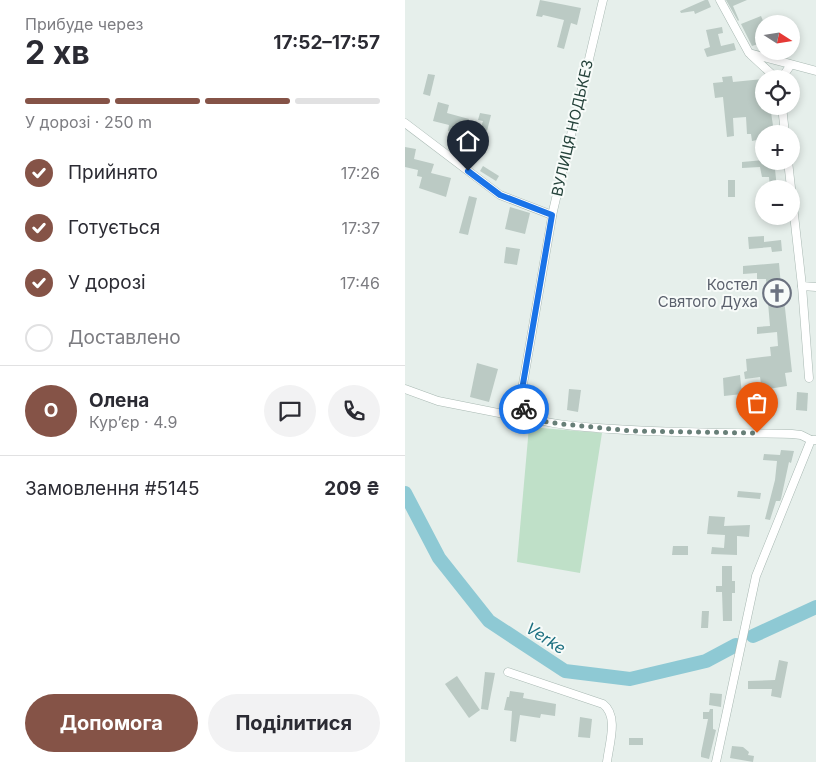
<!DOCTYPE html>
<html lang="uk">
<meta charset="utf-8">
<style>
body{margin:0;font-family:Inter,sans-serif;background:#f2f2f3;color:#2b2b33;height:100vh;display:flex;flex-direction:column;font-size:19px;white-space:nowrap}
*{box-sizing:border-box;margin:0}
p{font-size:16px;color:#7c7c81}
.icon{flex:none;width:28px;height:28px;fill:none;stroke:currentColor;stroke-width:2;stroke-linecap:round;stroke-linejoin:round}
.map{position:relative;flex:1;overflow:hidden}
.side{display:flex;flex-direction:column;background:#fff;width:405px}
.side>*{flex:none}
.needle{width:32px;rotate:102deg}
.buttons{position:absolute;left:350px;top:15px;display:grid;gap:10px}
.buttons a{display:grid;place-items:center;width:45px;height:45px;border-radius:50%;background:#fff;box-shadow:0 2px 8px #0003;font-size:25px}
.pin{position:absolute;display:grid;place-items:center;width:42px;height:42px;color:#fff;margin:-51px -21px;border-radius:50% 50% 50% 0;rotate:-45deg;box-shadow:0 0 5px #0007}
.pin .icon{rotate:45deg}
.courier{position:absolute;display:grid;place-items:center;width:50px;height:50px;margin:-25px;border:4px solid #1a73e8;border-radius:50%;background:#fff;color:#222;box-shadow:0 1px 6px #0007}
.headline em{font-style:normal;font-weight:700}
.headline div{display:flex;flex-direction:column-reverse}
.headline{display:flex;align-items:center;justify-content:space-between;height:85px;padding:0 25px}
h1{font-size:32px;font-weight:700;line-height:38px}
.bar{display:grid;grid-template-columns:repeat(4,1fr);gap:8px 5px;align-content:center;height:60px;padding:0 25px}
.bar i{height:6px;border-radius:4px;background:#e1e1e2}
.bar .on{background:#855347}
.bar p{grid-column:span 4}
.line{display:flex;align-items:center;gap:12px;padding:0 25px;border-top:1px solid #e1e1e2}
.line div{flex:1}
.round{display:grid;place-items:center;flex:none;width:52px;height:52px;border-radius:26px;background:#f2f2f3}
ol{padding:0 25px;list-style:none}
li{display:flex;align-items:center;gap:15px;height:55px}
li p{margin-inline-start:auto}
li .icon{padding:5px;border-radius:50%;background:#855347;color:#fff;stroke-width:4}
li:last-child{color:#7c7c81}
li i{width:28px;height:28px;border:2px solid #e1e1e2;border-radius:50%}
.primary-button{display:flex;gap:10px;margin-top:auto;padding:10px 25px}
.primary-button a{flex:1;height:58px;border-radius:30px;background:#855347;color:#fff;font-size:20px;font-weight:700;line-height:58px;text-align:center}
.primary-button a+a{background:#f2f2f3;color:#2b2b33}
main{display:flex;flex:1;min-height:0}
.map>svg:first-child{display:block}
</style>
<main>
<section class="side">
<div class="headline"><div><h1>2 хв</h1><p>Прибуде через</p></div><em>17:52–17:57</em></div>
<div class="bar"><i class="on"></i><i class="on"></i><i class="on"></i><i></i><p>У дорозі · 250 m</p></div>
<ol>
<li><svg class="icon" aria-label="check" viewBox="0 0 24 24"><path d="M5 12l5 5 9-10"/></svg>Прийнято<p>17:26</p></li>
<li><svg class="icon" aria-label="check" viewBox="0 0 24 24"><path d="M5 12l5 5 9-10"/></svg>Готується<p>17:37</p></li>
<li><svg class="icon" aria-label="check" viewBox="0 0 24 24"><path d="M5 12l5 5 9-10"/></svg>У дорозі<p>17:46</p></li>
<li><i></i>Доставлено</li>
</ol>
<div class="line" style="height:90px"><b class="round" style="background:#855347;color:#fff">О</b><div><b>Олена</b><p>Кур’єр · 4.9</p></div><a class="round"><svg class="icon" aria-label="chat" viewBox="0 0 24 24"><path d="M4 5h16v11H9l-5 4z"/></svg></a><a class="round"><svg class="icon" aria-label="phone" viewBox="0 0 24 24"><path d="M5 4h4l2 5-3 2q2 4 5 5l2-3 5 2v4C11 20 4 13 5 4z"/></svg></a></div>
<div class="line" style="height:65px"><div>Замовлення #5145</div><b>209 ₴</b></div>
<div class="primary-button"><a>Допомога</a><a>Поділитися</a></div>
</section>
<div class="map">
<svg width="411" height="762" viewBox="0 0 411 762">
<rect width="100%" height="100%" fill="#e6efeb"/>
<polygon fill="#bfe0c8" points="124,427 197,433 175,573 112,562"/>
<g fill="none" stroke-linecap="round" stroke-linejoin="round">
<g stroke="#8ec9d4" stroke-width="14">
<polyline points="0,493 34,558 84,621 160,671 225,679 301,661 331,645"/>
<polyline points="348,636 411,607"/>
</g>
</g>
<g fill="#bbcac4">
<polygon points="135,0 176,8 172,25 166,23 159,49 152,47 159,20 138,15 137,17 131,16"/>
<polygon points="300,0 303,0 306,7 290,14 289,11 276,13 275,11"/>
<polygon points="321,0 342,0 328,6 334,20 333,21"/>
<polygon points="356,16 359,23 359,42 347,46 336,24"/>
<polygon points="317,27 318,33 313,34 316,46 329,43 331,50 302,57 299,49 305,47 301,30"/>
<polygon points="23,74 30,75 25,96 18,94"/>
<polygon points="327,76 328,82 358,79 359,106 365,106 369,132 358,133 359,158 354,158 352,140 347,141 346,134 342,134 341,117 328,118 329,136 322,137 318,97 310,98 308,83 318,82 317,77"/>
<polygon points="33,102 44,105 42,113 64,119 59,135 43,131 44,125 28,121"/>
<polygon points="75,113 86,115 82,131 75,130 78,121 73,120"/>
<polygon points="0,147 11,149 9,159 29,164 26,173 46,178 41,197 14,188 17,177 12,176 13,170 0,167"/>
<polygon points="359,160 372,161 372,169 370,169 372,189 365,189 364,177 357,177 355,167 337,168 337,162"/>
<polygon points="78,166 94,176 91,181 75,171"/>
<rect x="323" y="180" width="7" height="17"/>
<polygon points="64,196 72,198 63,235 54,233"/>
<polygon points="105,207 125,213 120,234 100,229"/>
<polygon points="359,236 359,242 376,240 377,251 367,252 366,247 344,249 343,237"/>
<polygon points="101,247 115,249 112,265 99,263"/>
<polygon points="374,263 376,286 381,286 383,298 379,299 387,372 380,373 382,386 357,390 355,377 340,379 339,372 342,371 341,359 366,356 365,347 373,346 372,332 352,334 352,327 365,326 361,279 352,279 352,273 338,274 338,266"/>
<polygon points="72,363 93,369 84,402 65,397"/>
<polygon points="335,375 337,394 319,396 318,378"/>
<polygon points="164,389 176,390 173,412 162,410"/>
<polygon points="392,392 403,393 402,411 391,410"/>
<polygon points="348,399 362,399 362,414 349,415"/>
<polygon points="376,450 389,451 386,463 384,462 376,499 375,501 371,501 365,520 360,519 370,480 372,461 358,460 359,454 375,455"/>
<polygon points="333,491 356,493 355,499 332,497"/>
<polygon points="304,516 320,517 319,526 345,525 344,537 332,536 332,555 306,554 307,547 319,548 320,535 302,534"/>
<polygon points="268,546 283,546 283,555 267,555"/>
<polygon points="317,566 327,566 327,581 330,581 330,593 327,593 327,621 318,621 317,592 311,592 311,586 317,586"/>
<polygon points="297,611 304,611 303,628 296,628"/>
<polygon points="374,660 383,662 376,698 366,696 367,689 343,689 343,681 370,680"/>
<polygon points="80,672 90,673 83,710 76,709"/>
<polygon points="52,676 75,710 64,718 40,684"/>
<polygon points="105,691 119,693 118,698 151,704 150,716 136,714 135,718 115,715 111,742 105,741 107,711 99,710 102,697 104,697"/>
<polygon points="305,693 317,694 316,707 304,705"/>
<polygon points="305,709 308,709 308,729 311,730 304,759 296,757 296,753 303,719 298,719 298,712 304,712"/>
<polygon points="175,717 187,719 185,738 173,737"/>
<rect x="224" y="738" width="14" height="7"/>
<polygon points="327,746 338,747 344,752 343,755 349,756 348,762 325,758"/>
</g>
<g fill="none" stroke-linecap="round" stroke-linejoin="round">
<defs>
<g id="minor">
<path d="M 198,0 L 148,211 L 118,384 C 117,393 116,407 122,414 C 137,434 351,433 387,434 L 396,435 L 406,440"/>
<polyline points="315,0 344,53 411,71"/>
<polyline points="346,55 372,79"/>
<polyline points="376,79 385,66"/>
<polyline points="377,106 380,134"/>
<polyline points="0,123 95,195 147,215"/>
<polyline points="383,161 397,286 411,287"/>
<polyline points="397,286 404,378"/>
<polyline points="0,389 33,401 129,420"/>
<path d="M 103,672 L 198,704 C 214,716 204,744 202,762"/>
<polyline points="311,762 351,576 406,440 410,440"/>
</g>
</defs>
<use href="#minor" stroke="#a8b8b2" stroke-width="9"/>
<use href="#minor" stroke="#fff" stroke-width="8"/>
</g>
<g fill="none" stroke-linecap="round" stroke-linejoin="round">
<polyline stroke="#687f78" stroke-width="5" stroke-dasharray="0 9" points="119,409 122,414 130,420 157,424 227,431 352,433"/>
<polyline stroke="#1a73e8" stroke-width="6" points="63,171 95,195 147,215 118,384 119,409"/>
</g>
<defs>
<symbol id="church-ring" viewBox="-11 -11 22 22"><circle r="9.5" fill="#f7fbf9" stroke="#6b7280" stroke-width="1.5"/><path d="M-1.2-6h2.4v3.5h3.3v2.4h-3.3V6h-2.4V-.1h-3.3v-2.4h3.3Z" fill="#6b7280"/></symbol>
</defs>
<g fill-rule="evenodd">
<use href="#church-ring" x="356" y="277" width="32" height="32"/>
</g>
<g text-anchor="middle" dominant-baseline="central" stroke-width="4" stroke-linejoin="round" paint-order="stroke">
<g font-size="15" fill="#24423a" stroke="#f7fbf9">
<text transform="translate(167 128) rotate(-77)">ВУЛИЦЯ НОДЬКЕЗ</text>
</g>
<g font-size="15" fill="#5b616d" stroke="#f7fbf9" text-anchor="end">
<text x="353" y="284">Костел<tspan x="353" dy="17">Святого Духа</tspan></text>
</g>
<g font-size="16" font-style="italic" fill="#1c6f80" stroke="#f7fbf9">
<text transform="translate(141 638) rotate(33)">Verke</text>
</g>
</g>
</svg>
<div class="buttons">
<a><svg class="needle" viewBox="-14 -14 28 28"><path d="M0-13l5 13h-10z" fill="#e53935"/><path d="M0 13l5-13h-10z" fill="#7c7c81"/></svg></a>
<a><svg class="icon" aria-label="locate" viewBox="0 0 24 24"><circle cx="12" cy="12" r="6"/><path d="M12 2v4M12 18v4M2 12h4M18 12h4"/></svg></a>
<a>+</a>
<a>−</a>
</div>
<div class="pin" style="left:352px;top:433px;background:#ea580c"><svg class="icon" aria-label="bag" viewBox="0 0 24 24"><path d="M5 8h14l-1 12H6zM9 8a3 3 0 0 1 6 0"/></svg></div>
<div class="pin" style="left:63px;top:171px;background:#1f2937"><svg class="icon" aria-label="home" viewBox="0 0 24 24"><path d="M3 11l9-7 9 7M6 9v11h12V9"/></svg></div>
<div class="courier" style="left:119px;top:409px"><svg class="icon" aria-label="bike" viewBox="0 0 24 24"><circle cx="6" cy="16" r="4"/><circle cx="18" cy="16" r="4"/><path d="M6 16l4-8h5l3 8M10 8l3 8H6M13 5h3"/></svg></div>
</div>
</main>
